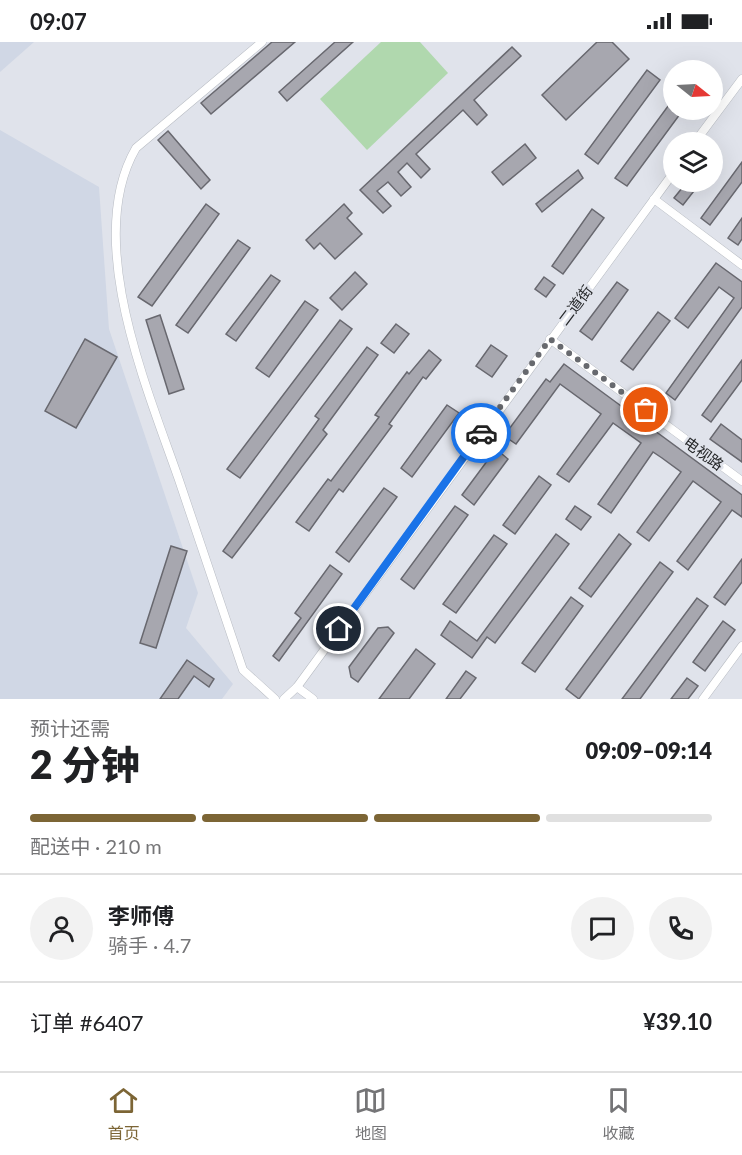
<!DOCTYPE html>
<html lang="zh">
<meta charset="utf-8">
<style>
body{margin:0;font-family:Lato,"Noto Sans SC",sans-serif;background:#f2f2f2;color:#202124;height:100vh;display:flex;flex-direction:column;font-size:22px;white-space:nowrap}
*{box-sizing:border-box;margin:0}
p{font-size:20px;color:#757577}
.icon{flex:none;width:33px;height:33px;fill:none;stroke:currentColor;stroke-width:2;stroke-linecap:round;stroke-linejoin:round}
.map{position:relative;height:657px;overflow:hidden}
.details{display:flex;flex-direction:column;background:#fff;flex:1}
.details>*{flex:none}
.needle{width:39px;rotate:108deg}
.controls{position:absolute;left:663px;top:18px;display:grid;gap:12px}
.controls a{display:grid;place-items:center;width:60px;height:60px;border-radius:50%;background:#fff;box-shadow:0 6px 24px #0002;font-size:30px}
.pin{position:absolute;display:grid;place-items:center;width:51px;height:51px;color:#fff;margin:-26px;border:3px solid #fff;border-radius:50%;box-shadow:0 2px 6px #0007}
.courier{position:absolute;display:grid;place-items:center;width:60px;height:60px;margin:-30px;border:4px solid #1a73e8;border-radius:50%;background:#fff;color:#222;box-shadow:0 2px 8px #0007}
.overview em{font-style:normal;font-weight:800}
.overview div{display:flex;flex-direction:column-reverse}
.overview{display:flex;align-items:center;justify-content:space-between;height:102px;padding:0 30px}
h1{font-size:39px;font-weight:800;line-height:45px}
.bar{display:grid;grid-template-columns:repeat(4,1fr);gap:9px 6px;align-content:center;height:72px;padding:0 30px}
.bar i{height:8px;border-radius:4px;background:#e0e0e0}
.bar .on{background:#7c6535}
.bar p{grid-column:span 4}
.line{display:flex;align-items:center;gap:15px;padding:0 30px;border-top:2px solid #e0e0e0}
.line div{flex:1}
.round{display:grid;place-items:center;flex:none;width:63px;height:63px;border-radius:32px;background:#f2f2f2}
.status{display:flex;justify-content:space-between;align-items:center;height:42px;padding:0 30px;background:#fff;direction:ltr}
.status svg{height:16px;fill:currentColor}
.dock{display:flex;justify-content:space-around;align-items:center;height:84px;border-top:2px solid #e0e0e0;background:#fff;font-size:16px;color:#757577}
.dock a{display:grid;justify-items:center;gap:3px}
.dock .on{color:#7c6535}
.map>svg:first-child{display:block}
</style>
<div class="status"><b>09:07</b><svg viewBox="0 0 49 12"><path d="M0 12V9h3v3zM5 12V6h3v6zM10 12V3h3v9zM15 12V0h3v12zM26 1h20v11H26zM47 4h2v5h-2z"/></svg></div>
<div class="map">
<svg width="742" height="657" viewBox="0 0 742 657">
<rect width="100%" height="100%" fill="#e0e3eb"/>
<g fill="#d0d7e5">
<polygon points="0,0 34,0 0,30"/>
<polygon points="0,88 99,145 109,287 198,551 186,586 233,642 222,657 0,657"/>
</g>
<polygon fill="#b0d8ae" points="381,0 420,0 448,31 367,108 320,57"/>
<g fill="#a7a7af" stroke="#68686f" stroke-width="1.5">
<polygon points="272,0 295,0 211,72 201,61"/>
<polygon points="335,0 353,0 287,59 279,50"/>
<polygon points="597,0 612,0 629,17 566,78 542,53"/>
<polygon points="512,5 521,14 474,58 487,73 477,83 463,68 416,112 430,127 421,136 407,121 398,130 411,145 401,154 388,140 377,149 391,164 383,171 360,148"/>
<polygon points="647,28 660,38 598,122 585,112"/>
<polygon points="674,56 674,68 683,68 627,144 615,136"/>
<polygon points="168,89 210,138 201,147 158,98"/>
<polygon points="525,102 536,116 503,143 492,130"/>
<polygon points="742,120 742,140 710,183 701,176"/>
<polygon points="578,128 583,136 542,170 536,162"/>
<polygon points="687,140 701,140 683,163 674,156"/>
<polygon points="206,162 219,172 152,264 138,255"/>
<polygon points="344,162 352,171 347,176 362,192 335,217 320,201 314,207 306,198"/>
<polygon points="592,167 604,176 563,232 552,224"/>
<polygon points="742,176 742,197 738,203 728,196"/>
<polygon points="238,198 250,206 188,291 176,283"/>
<polygon points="716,221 742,240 742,265 675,358 666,351 734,256 719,245 688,286 675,276"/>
<polygon points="355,230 367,242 342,268 330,256"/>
<polygon points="271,233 280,239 236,299 226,292"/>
<polygon points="544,235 555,243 546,255 535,247"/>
<polygon points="617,240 628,248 592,298 580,289"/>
<polygon points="305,259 318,268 269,335 256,326"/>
<polygon points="658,270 670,279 633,328 621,319"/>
<polygon points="160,273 184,347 169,352 146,278"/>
<polygon points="340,278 352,287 240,436 227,427"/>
<polygon points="396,282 409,292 394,311 381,301"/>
<polygon points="85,297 117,315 76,386 45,369"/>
<polygon points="491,303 507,314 492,335 476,324"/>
<polygon points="367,305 378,313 323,388 327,392 232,516 223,509 319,377 315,374"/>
<polygon points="429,308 441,318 426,337 423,335 389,382 392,384 343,450 339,447 309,489 296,480 328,437 331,439 379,375 375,373 407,330 409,332"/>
<polygon points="742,318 742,338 711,380 702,373"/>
<polygon points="564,322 742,453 742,475 732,468 688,528 677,519 721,460 693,439 649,499 637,490 681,430 662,416 653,410 611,471 598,462 641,401 613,381 569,440 557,432 601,372 560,342 516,402 504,394 546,337 550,340"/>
<polygon points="447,363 459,371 412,435 401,426"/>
<polygon points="721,382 742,398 742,420 710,397"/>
<polygon points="496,407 508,417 474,463 462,453"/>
<polygon points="539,434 551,443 515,492 503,483"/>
<polygon points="384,446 397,455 349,520 336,510"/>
<polygon points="455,464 468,473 414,547 401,537"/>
<polygon points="575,464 591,475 581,488 566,477"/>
<polygon points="556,492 569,502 495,601 487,595 472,616 441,593 450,579 477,599"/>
<polygon points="619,492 631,502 591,555 579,546"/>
<polygon points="494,493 507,502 456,571 443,562"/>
<polygon points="171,504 187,509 156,606 140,601"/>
<polygon points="742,517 742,540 725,563 714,555"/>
<polygon points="660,520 673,530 579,657 566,647"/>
<polygon points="330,523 342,532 279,619 273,614 301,576 295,571"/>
<polygon points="571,555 583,564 535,630 522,621"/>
<polygon points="697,556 708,564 640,657 622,657"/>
<polygon points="723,579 735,588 705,629 693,620"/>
<polygon points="388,585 394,591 358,640 351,635 349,625 378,586"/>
<polygon points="416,607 435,622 409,657 379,657"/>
<polygon points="187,618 214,637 209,645 194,634 178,657 160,657"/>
<polygon points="466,629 476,636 460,657 446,657"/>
<polygon points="687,636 698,644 688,657 671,657"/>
</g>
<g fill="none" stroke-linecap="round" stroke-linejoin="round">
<defs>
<g id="minor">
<path d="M 262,0 L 136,106 C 83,197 147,346 179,438 C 200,501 222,564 243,628 L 275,657"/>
<polyline points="695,100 742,37"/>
<polyline points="654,157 742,223"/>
<polyline points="550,297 742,439"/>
<polyline points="297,645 313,657"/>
<polyline points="284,657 297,645 674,130"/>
<polyline points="703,657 742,604"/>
</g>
</defs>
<use href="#minor" stroke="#b8bcc3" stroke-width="9"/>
<use href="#minor" stroke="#fff" stroke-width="8"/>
</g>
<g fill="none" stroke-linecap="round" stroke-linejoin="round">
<polyline stroke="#67696e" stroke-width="6" stroke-dasharray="0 10.8" points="481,391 550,297 646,368"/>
<polyline stroke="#1a73e8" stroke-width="8" points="339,587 481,391"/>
</g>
<g text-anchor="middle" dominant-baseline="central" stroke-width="5" stroke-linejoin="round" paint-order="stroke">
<g font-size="15" fill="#26282a" stroke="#e0e3eb">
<text transform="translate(575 263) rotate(-53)">二道街</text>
<text transform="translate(704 411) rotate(36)">电视路</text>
</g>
</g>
</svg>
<div class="controls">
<a><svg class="needle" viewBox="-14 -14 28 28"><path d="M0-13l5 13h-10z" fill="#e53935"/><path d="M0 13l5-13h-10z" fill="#757577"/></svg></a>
<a><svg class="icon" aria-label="layers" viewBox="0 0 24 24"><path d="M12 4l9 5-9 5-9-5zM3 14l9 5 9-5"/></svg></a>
</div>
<div class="pin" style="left:646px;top:368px;background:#ea580c"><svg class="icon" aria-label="bag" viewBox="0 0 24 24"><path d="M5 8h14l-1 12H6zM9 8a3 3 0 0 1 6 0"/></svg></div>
<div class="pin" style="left:339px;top:587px;background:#1f2937"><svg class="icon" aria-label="home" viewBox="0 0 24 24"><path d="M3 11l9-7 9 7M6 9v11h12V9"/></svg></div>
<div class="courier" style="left:481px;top:391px"><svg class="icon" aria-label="car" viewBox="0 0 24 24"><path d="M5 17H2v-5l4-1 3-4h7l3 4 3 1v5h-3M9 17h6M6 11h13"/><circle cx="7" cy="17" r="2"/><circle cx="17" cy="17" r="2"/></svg></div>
</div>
<section class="details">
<div class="overview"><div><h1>2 分钟</h1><p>预计还需</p></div><em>09:09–09:14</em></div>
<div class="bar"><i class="on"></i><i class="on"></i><i class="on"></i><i></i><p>配送中 · 210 m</p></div>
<div class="line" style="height:108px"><a class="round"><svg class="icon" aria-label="person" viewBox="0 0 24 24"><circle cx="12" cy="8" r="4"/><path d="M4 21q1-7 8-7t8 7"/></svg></a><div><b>李师傅</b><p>骑手 · 4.7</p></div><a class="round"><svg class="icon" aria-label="chat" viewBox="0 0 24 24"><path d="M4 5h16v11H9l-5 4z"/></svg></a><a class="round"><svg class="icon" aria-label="phone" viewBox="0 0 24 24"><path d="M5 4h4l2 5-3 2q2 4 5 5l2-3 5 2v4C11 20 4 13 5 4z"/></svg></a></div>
<div class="line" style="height:78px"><div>订单 #6407</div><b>¥39.10</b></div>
</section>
<nav class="dock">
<a class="on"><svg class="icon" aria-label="home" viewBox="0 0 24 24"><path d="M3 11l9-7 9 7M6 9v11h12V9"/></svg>首页</a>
<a><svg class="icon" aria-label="map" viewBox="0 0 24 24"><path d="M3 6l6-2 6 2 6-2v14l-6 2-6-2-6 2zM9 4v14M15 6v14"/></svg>地图</a>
<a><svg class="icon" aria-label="saved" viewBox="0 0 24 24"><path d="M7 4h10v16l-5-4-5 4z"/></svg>收藏</a>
</nav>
